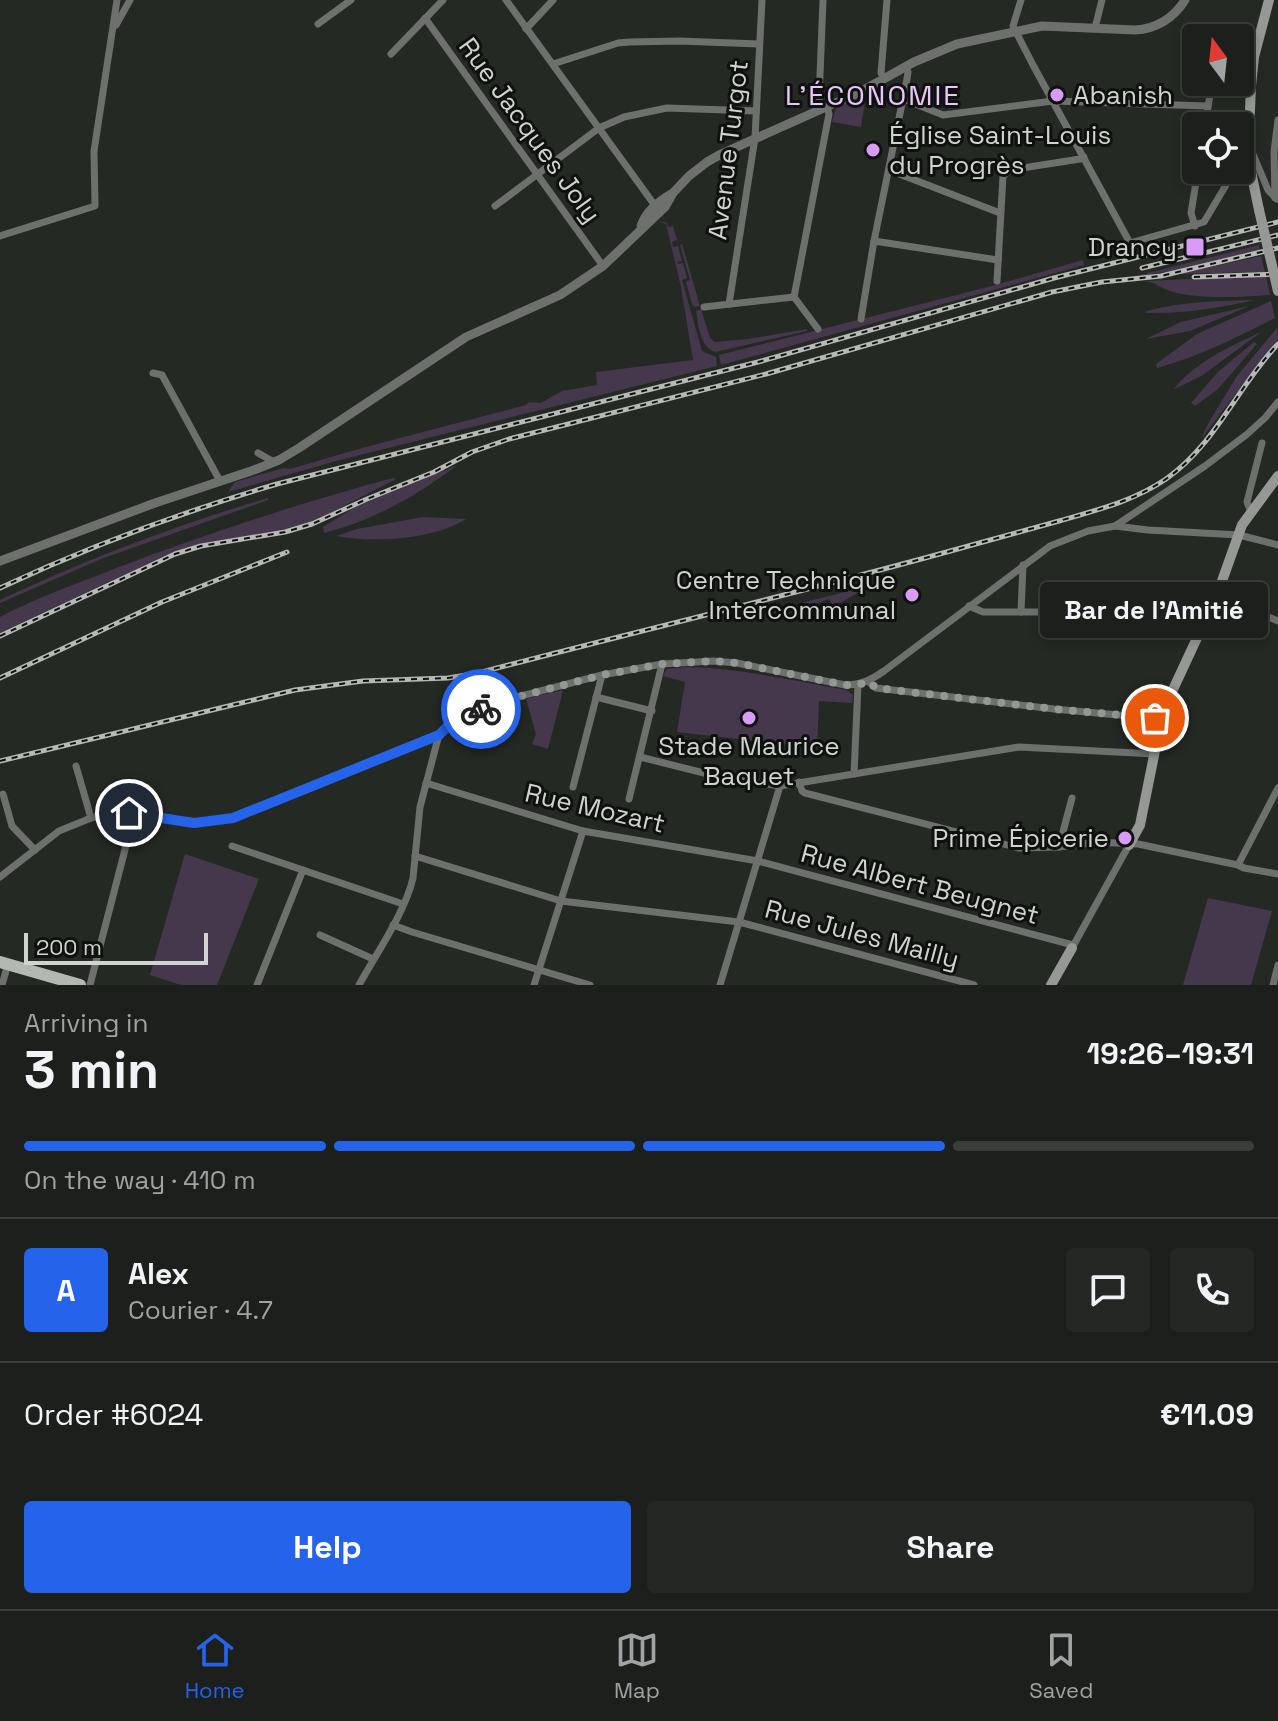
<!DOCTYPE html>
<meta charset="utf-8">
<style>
body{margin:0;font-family:"Space Grotesk",sans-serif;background:#252724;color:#f1f3f6;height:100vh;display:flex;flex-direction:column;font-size:30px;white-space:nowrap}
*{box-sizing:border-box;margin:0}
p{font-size:26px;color:#a0a2a3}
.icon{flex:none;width:44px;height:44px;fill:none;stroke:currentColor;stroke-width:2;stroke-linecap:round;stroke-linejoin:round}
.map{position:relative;height:985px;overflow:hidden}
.side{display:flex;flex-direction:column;background:#1c1f1b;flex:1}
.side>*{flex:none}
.needle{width:52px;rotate:345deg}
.fabs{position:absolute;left:1182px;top:24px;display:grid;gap:16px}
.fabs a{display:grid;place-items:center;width:72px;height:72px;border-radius:8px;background:#1c1f1b;box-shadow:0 4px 12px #0003,0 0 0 2px #3a3d3a;font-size:40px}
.scale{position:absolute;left:24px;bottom:20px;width:184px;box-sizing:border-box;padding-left:8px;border:4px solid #d0d3d0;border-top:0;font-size:22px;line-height:28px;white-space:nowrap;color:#d0d3d0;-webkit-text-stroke:6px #0f110f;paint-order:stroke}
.pin{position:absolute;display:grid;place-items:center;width:68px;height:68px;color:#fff;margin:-34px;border:4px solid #fff;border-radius:50%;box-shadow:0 2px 8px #0007}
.courier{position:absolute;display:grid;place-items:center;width:80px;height:80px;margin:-40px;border:6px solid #2563eb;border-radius:50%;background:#fff;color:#222;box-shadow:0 2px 10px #0007}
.bubble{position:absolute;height:56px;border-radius:8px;background:#1c1f1b;box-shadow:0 4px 12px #0003,0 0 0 2px #3a3d3a;font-size:26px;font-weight:700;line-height:56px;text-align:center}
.summary em{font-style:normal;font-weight:700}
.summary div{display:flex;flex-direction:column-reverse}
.summary{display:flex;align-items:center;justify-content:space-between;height:136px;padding:0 24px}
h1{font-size:52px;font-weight:700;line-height:60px}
.bar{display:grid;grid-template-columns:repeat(4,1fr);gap:12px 8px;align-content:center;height:96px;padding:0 24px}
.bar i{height:10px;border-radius:6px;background:#3a3d3a}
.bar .current{background:#2563eb}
.bar p{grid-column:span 4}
.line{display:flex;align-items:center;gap:20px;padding:0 24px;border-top:2px solid #3a3d3a}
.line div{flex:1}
.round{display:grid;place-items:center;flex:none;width:84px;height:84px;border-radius:8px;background:#252724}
.action{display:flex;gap:16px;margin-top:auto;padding:16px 24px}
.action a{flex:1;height:92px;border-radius:8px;background:#2563eb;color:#fff;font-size:32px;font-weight:700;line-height:92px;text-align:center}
.action a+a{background:#252724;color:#f1f3f6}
.dock{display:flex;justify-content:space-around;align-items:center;height:112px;border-top:2px solid #3a3d3a;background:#1c1f1b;font-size:22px;color:#a0a2a3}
.dock a{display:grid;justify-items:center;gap:4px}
.dock .current{color:#2563eb}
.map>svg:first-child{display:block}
</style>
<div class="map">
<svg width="1278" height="985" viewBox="0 0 1278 985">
<rect width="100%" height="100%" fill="#252924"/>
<g fill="#45384d">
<polygon points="866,94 861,127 832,122 836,107"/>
<polygon points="662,221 667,223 668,227 673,226 677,240 672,242 673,247 678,246 682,261 677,262 678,264 683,263 687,278 682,280 702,351 716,357 717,366 336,461 228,492 235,482 284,468 290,469 362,448 526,405 529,402 541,403 562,391 597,385 596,372 693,360 681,287 666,224 661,222"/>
<polygon points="682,244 700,306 695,307 692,304 686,282 690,280 680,245"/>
<polygon points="1259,245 1260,251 1179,270 1136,276"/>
<polygon points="1261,256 1265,272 1179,274"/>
<polygon points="1083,260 1084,265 721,365 719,355 992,286"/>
<path d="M 1266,276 L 1270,295 C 1240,297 1178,302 1154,283 L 1144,281 Z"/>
<path d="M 1255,300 C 1217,308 1184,314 1145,313 L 1147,311 C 1183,301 1218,301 1255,300 Z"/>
<path d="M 1271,301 L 1275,318 C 1236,338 1200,356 1157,368 L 1156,364 L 1197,334 Z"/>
<polygon points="1249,306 1190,331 1146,339 1181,322"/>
<path d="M 701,309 L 710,338 L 715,342 L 748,339 L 807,329 L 807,331 L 715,352 C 699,346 699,326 696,311 Z"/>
<polygon points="1277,328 1278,339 1201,439 1209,422 1237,376"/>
<path d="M 1261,332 L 1203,375 L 1173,390 C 1195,362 1229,347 1261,332 Z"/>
<polygon points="1254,342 1257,344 1218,389 1195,406 1191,403 1219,371"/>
<path d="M 457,465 C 417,496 374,520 324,533 L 323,527 L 357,506 Z"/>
<path d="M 393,478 L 396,479 L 313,522 L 263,534 L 203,543 L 166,555 L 0,633 L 0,617 C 38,597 79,583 119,567 C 209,533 300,503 393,478 Z"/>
<path d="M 268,498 L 268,500 L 101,559 L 0,603 L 0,600 C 87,559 176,525 268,498 Z"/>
<path d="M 423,517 L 466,519 C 433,540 373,543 336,536 L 357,529 Z"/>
<polygon points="869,586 833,607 829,599 804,608 784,612 805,602"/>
<path d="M 687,667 C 741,668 793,681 847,690 L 853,695 L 852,703 L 819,701 L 817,748 L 677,732 L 685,682 L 663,676 L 667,669 Z"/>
<polygon points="563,690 548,749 532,744 536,734 526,699"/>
<polygon points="185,854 259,879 217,985 181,985 150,975"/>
<polygon points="1208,898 1272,911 1251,985 1183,985"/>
</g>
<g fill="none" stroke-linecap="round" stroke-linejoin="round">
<g stroke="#6d706d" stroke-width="7">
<polyline points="506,0 656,207"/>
<polyline points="1021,0 1013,26 1033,65 1130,243 1204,222 1235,170"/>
<polyline points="425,18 603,266"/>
<polyline points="318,24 351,0"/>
<polyline points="116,25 130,0"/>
<polyline points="1095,28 1102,0"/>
<polyline points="526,29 553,0"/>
<polyline points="391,54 443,0"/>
<polyline points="553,64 618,43 630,42 679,41 759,44"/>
<polyline points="884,79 881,73 887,0"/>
<polyline points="903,99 943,115 1053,101 1208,106"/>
<polyline points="821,109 819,100 823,0"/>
<polyline points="1205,126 1212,82"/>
<polyline points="1250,147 1268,190 1277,199"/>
<polyline points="889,170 1000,213"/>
<polyline points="1275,198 1274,152 1278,120"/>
<polyline points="495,206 599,128 624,117 667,108 756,111"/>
<polyline points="1195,226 1191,213 1198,170"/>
<polyline points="0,236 95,206 94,151 117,0"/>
<polyline points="874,241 998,260"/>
<polyline points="997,281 1003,176 1010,170 1080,159 1084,157"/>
<polyline points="794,297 829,114 827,106"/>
<polyline points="794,297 818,329"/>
<polyline points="729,304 755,138 762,0"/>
<polyline points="704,307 794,297"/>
<polyline points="861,319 874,241 907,79 908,72 905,67"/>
<polyline points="153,373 162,375 220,481"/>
<polyline points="258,453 274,462"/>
<polyline points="1251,512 1247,502 1262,443"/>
<polyline points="1115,526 1148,530 1239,535 1278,545"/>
<polyline points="1217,595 1278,621"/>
<polyline points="969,606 983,612 1075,612 1204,621"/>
<polyline points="1021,612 1023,565"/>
<polyline points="868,681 876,688 1054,709 1161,719"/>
<polyline points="596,697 652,711"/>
<polyline points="640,757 724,778 780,786 1019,747 1155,754"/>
<polyline points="76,766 91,818"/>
<polyline points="854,774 858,685"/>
<polyline points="799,782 802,791 805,793 1019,848 1059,847 1098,842 1116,843 1138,844 1238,865 1244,868 1278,874"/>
<polyline points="426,783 583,831 758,861 1073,945"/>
<polyline points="573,787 602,675"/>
<polyline points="3,794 12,826 35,850"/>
<polyline points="629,799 662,664"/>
<polyline points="232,846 403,904"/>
<polyline points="1059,847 1072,798"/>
<polyline points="415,856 561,901 739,922 974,985"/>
<polyline points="1238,865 1278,788"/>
<polyline points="0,877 59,831 91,818 121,812 194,823 233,818 439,735"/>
<polyline points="393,925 412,932 590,985"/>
<polyline points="320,935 373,959"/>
<polyline points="1072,948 1129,845"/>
<polyline points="2,985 8,964"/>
<polyline points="90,985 128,838"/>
<polyline points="257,985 303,870"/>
<path d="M 359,985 C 376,954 405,913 413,878 L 420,807 L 436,746 L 439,735 L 443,730 L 459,718 L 502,701 L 602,675 L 662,664 L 713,661 L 737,663 L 845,685 C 861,685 871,680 884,671 L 1050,546 L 1088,531 L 1115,526 L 1205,466 L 1246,435 L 1265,418 L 1278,402"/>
<polyline points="534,985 583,831"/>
<polyline points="720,985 780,786"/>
<polyline points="1273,985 1278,965"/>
</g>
<g stroke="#6d706d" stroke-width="9">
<path d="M 641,226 C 646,211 658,202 671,194"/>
<path d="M 0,561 L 155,503 L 254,470 L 279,460 L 299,448 L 466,337 L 560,295 L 603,266 L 665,207 L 673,193 L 689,176 L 707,162 L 721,154 L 862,91 L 914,62 L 957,44 L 1042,26 L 1135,30 C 1156,29 1174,18 1185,0"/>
</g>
<g stroke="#959894" stroke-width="10">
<polyline points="1259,210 1248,157 1251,86 1254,57 1269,0"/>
<polyline points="1129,845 1140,825 1163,711 1217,595 1242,525 1278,476"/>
<polyline points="1051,985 1072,948"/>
</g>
<polyline stroke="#b3b8b3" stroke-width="12" points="0,962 80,985"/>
<defs>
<g id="rail">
<polyline points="1142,268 1278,235"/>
<polyline points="1194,277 1278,274"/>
<path d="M 0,588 C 90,546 182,512 277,484 L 758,362 L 1054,278 L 1278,222"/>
<polyline points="0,636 175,554 201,546 285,532 312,524 367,499 434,472 472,452 509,439 766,374 1052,292 1102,282 1161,276 1278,248"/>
<polyline points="0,678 162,602 287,552"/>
<path d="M 0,761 L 295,690 L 363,681 L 448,678 L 478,673 C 642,630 808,591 972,545 C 1001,537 1030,529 1059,521 C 1097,510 1134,501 1166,479 C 1216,444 1237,387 1278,344"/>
</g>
</defs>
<use href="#rail" stroke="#b6b9b6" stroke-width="5"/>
<use href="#rail" stroke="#0f110f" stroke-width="2" stroke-dasharray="6" stroke-linecap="butt"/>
<polyline stroke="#959894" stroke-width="10" points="1259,210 1278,291"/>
</g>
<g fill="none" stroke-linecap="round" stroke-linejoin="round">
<polyline stroke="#949894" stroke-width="8" stroke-dasharray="0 14.4" points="481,709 502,701 602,675 662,664 713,661 737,663 845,685 858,685 868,681 876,688 1054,709 1155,718"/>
<polyline stroke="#2563eb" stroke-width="10" points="129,813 194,823 233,818 439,735 453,721 481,709"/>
</g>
<g fill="#d89bf8" stroke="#0f110f" stroke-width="3">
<circle cx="1057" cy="95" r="8"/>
<circle cx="873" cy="150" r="8"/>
<rect x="1185" y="237" width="20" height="20" rx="4"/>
<circle cx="912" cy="595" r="8"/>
<circle cx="749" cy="718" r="8"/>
<circle cx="1125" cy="838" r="8"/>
</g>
<g text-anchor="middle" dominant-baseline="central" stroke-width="6" stroke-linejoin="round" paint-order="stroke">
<g font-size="26" fill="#d0d3d0" stroke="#0f110f" text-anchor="end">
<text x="1073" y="95" text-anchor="start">Abanish</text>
<text x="889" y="135" text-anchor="start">Église Saint-Louis<tspan x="889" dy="30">du Progrès</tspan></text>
<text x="1177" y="247">Drancy</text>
<text x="896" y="580">Centre Technique<tspan x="896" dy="30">Intercommunal</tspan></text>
<text x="749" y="746" text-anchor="middle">Stade Maurice<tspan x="749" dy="30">Baquet</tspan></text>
<text x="1109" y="838">Prime Épicerie</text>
</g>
<g font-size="26" fill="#d0d3d0" stroke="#0f110f">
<text transform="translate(530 130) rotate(54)">Rue Jacques Joly</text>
<text transform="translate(728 150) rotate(-83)">Avenue Turgot</text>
<text transform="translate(595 808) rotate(13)">Rue Mozart</text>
<text transform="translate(920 884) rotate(15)">Rue Albert Beugnet</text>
<text transform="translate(862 934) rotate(15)">Rue Jules Mailly</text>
</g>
<g font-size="28" letter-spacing="2" fill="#e8c6fb" stroke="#0f110f">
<text x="873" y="95">L'ÉCONOMIE</text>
</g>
</g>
</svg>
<div class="fabs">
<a><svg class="needle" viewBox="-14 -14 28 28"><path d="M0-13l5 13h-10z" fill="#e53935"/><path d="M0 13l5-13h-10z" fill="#a0a2a3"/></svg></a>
<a><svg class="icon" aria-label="locate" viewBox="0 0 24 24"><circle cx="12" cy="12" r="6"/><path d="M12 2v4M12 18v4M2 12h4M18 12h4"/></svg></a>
</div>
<div class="scale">200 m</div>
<div class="pin" style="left:1155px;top:718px;background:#ea580c"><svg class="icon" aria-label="bag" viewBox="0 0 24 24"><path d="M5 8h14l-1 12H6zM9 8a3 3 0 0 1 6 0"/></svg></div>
<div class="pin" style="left:129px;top:813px;background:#1f2937"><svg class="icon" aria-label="home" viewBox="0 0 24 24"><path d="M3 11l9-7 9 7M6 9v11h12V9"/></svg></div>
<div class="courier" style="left:481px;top:709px"><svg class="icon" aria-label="bike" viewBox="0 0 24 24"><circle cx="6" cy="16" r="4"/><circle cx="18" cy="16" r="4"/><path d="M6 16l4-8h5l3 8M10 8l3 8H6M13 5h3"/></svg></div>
<div class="bubble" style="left:1040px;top:582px;width:228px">Bar de l'Amitié</div>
</div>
<section class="side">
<div class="summary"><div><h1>3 min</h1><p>Arriving in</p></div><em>19:26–19:31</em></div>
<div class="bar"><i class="current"></i><i class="current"></i><i class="current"></i><i></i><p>On the way · 410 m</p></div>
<div class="line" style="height:144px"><b class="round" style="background:#2563eb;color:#fff">A</b><div><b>Alex</b><p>Courier · 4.7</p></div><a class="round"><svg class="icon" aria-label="chat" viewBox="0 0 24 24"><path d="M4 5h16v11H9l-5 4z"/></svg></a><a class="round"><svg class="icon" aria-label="phone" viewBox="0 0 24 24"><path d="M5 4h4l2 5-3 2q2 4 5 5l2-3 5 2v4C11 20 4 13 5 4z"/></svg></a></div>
<div class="line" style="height:104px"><div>Order #6024</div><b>€11.09</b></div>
<div class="action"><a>Help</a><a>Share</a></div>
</section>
<nav class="dock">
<a class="current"><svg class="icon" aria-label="home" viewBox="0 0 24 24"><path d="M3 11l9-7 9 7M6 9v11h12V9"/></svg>Home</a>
<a><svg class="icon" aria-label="map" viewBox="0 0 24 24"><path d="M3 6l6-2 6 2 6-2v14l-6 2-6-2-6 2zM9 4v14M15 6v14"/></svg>Map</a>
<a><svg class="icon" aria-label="saved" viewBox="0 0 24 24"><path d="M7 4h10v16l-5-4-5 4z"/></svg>Saved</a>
</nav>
